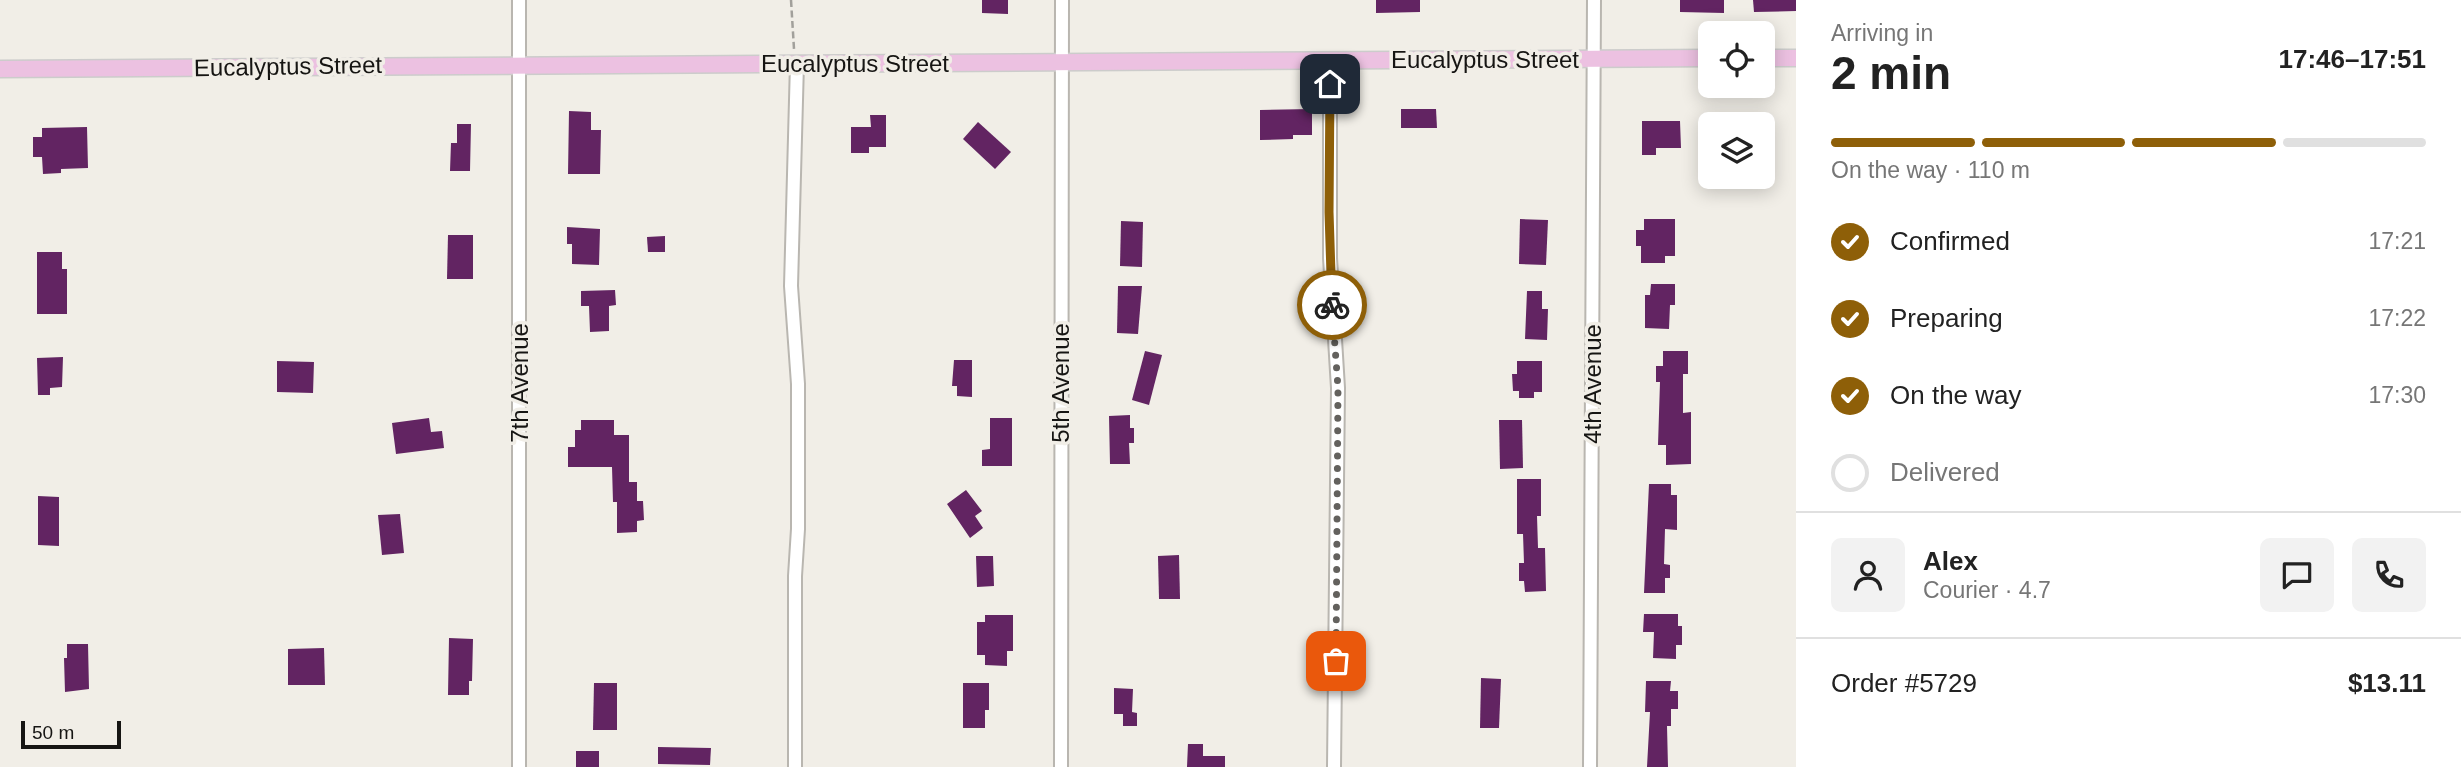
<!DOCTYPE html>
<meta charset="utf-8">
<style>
body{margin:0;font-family:Arial,sans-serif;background:#f2f2f2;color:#222;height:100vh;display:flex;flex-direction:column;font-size:26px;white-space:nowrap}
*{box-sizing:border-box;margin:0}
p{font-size:23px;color:#767676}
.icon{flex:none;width:38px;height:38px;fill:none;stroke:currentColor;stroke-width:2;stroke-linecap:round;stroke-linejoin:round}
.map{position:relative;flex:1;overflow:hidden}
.sheet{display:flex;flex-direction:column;background:#fff;width:665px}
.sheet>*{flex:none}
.fabs{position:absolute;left:1698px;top:21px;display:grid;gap:14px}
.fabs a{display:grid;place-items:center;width:77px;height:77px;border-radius:10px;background:#fff;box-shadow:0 4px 18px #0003;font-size:35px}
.scale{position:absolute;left:21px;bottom:18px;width:100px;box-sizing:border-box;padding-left:7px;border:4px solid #161513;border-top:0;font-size:19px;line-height:24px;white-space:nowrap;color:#161513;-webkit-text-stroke:5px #f1eee7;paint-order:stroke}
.pin{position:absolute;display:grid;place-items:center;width:60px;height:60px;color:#fff;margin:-30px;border-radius:14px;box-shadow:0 4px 10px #0006}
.courier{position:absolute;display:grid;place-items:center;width:70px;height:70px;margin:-35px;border:5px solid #8e5f08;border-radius:50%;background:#fff;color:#222;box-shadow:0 2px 9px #0007}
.overview em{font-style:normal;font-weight:700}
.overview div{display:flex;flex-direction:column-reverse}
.overview{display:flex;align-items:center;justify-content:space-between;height:119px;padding:0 35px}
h1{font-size:46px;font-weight:700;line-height:52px}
.bar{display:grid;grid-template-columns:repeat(4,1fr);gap:10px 7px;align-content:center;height:84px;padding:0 35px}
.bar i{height:9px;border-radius:5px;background:#e0e0e0}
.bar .on{background:#8e5f08}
.bar p{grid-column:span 4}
.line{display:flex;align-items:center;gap:18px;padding:0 35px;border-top:2px solid #e0e0e0}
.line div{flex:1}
.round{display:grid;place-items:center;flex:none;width:74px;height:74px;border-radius:10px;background:#f2f2f2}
ol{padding:0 35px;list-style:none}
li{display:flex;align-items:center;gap:21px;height:77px}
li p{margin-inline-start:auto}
li .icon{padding:7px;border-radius:50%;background:#8e5f08;color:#fff;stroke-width:4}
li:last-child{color:#767676}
li i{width:38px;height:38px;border:4px solid #e0e0e0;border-radius:50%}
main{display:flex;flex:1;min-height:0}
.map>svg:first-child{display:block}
</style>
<main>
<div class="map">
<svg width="1796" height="767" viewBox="0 0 1796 767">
<rect width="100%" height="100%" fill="#f1eee7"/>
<g fill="#622462">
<polygon points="982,0 1008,0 1008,14 982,13"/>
<polygon points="1376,0 1420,0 1420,12 1376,13"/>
<polygon points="1680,0 1724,0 1724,13 1680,12"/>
<polygon points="1753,0 1796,0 1796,11 1754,12"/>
<polygon points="1312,109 1312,135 1293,135 1293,139 1260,140 1260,110"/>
<polygon points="1401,109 1436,109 1437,128 1401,128"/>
<polygon points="569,111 591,112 591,130 601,130 600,174 568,174"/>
<polygon points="870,115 886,115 886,147 869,147 869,153 851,153 851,127 871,127"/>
<polygon points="1642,121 1680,121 1681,148 1656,148 1656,155 1642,155"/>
<polygon points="978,122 1011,152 995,169 963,139"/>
<polygon points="457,124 471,124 470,171 450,171 451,143 457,143"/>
<polygon points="87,127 88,168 61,169 61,173 43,174 42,157 33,157 33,137 42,137 42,128"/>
<polygon points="1520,219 1548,220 1546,265 1519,264"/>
<polygon points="1644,219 1675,219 1675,256 1665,256 1665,263 1641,263 1641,246 1636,246 1636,230 1644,230"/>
<polygon points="1121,221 1143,222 1142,267 1120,266"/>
<polygon points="567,227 600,229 599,265 572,264 572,244 567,244"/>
<polygon points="448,235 473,235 473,279 447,279"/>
<polygon points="665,236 665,252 648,252 647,237"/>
<polygon points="37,252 62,252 62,269 67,269 67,314 37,314"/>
<polygon points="1651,284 1675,284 1675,305 1670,305 1669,329 1645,328 1645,295 1650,295"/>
<polygon points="1118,286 1142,286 1138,334 1117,333"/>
<polygon points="615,290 616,305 609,306 609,331 590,332 589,306 581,306 581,291"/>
<polygon points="1527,291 1542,291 1542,309 1548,309 1547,340 1525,339"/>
<polygon points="1145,351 1162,355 1149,405 1132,400"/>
<polygon points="1663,351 1688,351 1688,374 1683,374 1683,413 1691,412 1691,464 1666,465 1666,445 1658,445 1660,382 1656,382 1656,366 1663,366"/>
<polygon points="63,357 62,387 50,388 50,395 38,395 37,358"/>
<polygon points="954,360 972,360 972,397 957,396 957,386 952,386"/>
<polygon points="277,361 314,362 313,393 277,392"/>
<polygon points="1517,361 1542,361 1542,392 1534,392 1534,398 1519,398 1519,391 1513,391 1512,374 1517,374"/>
<polygon points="1130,415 1130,428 1134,428 1134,443 1129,443 1130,464 1110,464 1109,416"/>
<polygon points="429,418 431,432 442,431 444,448 396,454 392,423"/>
<polygon points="990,418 1012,418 1012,466 982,466 982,450 990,449"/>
<polygon points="581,420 614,420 614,435 629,435 629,482 637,482 637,501 643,501 644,520 637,521 637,532 617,533 617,502 613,502 612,467 568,467 568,447 575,447 575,430 581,430"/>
<polygon points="1499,420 1522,420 1523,468 1500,469"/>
<polygon points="1517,479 1541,479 1541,516 1537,516 1538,548 1545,548 1546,591 1525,592 1524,581 1519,581 1519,563 1524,563 1523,534 1517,534"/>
<polygon points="1649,484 1671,484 1671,495 1677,495 1677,530 1665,529 1664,564 1670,565 1670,578 1665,578 1665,593 1644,593"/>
<polygon points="966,490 982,511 975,516 983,528 970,538 947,504"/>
<polygon points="38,496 59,497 59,546 38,545"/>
<polygon points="400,514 404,553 382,555 378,515"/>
<polygon points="1179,555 1180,599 1159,599 1158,556"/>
<polygon points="976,556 993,556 994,586 977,587"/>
<polygon points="1644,614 1678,614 1678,626 1682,626 1682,645 1676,645 1676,659 1653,658 1654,632 1643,632"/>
<polygon points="985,615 1013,615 1013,651 1007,651 1007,666 985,665 985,655 977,655 977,622 985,622"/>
<polygon points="449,638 473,639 472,681 469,681 469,695 448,695"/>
<polygon points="67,644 88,644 89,689 65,692 64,658 67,658"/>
<polygon points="324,648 325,685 288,685 288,649"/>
<polygon points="1481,678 1501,679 1499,728 1480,728"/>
<polygon points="1646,681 1671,681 1670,691 1678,691 1678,709 1671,709 1671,726 1667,726 1668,767 1647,767 1650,712 1645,712"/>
<polygon points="594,683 617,683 617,730 593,730"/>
<polygon points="963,683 989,683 989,710 985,710 985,728 963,728"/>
<polygon points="1114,688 1133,689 1132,712 1137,713 1137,726 1123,726 1123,714 1114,714"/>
<polygon points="1188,744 1203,744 1203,756 1225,756 1225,767 1187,767"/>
<polygon points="658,747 711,748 710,765 658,764"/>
<rect x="576" y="751" width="23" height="16"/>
</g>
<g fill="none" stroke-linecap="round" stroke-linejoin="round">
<defs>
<g id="minor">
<polyline points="519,0 519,767"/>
<polyline points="1330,60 1330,258 1338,388 1334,767"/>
<polyline points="795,767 795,576 798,529 798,384 791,286 797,63"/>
<polyline points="1061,767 1062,0"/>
<polyline points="1590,767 1594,0"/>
</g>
<g id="major">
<polyline points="1762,58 1796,58"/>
<polyline points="0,69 1710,58"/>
</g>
</defs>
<use href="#minor" stroke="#b9b6b0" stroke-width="16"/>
<use href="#major" stroke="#cccccb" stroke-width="19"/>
<polyline stroke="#a2a09b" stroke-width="2.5" stroke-dasharray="7 3.5" stroke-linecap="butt" points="791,0 794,49"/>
<use href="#minor" stroke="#fff" stroke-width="12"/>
<use href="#major" stroke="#ecc1e1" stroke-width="16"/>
</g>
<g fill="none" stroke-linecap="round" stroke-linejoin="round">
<polyline stroke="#63615d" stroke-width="7" stroke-dasharray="0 12.6" points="1332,305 1338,388 1336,661"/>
<polyline stroke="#8e5f08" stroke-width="9" points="1330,84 1329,212 1332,305"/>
</g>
<g text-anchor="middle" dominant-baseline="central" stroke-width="7" stroke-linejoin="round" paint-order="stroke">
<g font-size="24" fill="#161513" stroke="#f1eee7">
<text x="1485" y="59">Eucalyptus Street</text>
<text x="855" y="63">Eucalyptus Street</text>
<text transform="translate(288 66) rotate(-1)">Eucalyptus Street</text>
<text transform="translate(519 383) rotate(-90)">7th Avenue</text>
<text transform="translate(1060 383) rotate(-90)">5th Avenue</text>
<text transform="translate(1592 384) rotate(-90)">4th Avenue</text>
</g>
</g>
</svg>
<div class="fabs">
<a><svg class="icon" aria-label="locate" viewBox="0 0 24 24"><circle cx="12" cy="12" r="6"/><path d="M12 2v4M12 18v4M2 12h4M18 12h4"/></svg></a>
<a><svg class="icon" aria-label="layers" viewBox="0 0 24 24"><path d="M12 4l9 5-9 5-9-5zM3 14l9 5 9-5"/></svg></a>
</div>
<div class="scale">50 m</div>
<div class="pin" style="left:1336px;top:661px;background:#ea580c"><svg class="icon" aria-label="bag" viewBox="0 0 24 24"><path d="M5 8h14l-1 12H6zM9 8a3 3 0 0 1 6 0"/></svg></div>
<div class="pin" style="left:1330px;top:84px;background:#1f2937"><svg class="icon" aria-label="home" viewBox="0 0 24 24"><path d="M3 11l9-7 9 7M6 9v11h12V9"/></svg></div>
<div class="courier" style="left:1332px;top:305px"><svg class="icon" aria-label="bike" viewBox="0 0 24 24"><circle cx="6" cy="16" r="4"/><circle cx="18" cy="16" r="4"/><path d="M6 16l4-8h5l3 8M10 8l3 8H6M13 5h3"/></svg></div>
</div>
<section class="sheet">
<div class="overview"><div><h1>2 min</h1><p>Arriving in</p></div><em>17:46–17:51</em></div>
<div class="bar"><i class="on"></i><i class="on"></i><i class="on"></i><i></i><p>On the way · 110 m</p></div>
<ol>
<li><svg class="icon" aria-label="check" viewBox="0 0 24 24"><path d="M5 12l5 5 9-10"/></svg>Confirmed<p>17:21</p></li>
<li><svg class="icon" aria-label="check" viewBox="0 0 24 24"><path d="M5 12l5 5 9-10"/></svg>Preparing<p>17:22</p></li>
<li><svg class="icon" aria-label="check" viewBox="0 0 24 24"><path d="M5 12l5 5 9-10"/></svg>On the way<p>17:30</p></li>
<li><i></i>Delivered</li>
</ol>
<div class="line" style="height:126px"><a class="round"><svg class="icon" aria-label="person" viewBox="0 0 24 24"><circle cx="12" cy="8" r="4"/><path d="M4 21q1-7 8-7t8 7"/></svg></a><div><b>Alex</b><p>Courier · 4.7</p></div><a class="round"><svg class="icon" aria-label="chat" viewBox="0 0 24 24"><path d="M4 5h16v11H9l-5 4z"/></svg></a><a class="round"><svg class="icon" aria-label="phone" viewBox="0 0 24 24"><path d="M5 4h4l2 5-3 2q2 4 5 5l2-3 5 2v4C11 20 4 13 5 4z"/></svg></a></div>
<div class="line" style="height:91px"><div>Order #5729</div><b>$13.11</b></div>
</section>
</main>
